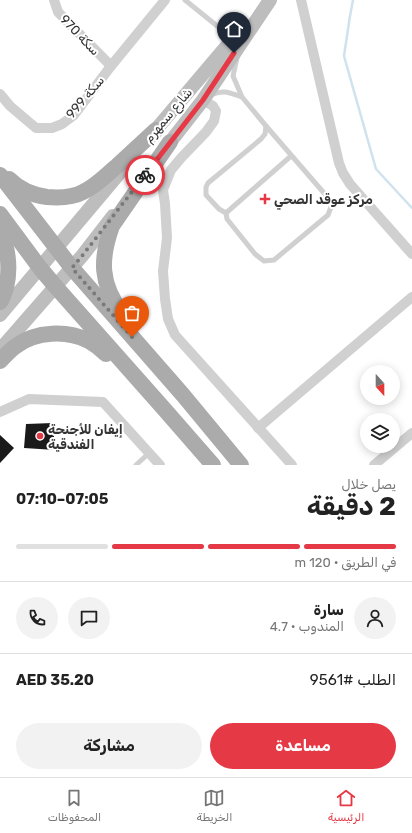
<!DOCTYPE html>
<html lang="ar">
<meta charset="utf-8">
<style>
body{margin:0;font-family:Rubik,"Noto Sans Arabic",sans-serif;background:#f2f2f2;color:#222;direction:rtl;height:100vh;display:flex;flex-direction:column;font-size:15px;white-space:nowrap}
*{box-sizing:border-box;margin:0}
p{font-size:13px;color:#767676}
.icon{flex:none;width:22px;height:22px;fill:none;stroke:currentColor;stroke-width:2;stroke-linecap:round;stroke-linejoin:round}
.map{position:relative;height:465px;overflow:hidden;direction:ltr}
.details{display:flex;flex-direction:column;background:#fff;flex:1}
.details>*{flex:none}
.needle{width:26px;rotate:159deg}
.buttons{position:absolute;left:360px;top:365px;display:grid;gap:8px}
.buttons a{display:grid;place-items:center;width:40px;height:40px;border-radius:50%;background:#fff;box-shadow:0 2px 10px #0003;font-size:20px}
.pin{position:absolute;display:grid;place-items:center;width:34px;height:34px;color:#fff;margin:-41px -17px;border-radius:50% 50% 50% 0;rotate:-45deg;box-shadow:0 0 4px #0007}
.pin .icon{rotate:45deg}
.courier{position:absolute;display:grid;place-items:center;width:40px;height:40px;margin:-20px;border:3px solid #e63946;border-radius:50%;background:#fff;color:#222;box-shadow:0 1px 5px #0007}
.summary em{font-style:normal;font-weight:700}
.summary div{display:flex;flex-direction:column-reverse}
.summary{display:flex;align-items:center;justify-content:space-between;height:68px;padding:0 16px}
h1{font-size:26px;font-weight:700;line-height:30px}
.bar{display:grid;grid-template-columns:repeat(4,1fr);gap:6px 4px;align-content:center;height:48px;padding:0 16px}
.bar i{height:5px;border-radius:3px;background:#e0e0e0}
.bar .on{background:#e63946}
.bar p{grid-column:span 4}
.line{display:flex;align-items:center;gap:10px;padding:0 16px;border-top:1px solid #e0e0e0}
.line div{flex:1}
.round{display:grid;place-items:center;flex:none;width:42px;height:42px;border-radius:21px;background:#f2f2f2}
.cta{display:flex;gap:8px;margin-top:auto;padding:8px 16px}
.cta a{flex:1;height:46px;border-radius:24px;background:#e63946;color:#fff;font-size:16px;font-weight:700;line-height:46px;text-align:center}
.cta a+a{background:#f2f2f2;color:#222}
.dock{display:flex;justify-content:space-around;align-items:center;height:56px;border-top:1px solid #e0e0e0;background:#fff;font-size:11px;color:#767676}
.dock a{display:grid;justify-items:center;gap:2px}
.dock .on{color:#e63946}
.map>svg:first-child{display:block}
</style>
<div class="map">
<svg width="412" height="465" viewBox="0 0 412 465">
<rect width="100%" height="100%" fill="#fff"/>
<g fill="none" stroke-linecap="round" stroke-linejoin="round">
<polyline stroke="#cfe2ee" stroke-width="2.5" points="353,0 350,16 344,56 376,169 412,208"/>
</g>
<g fill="#1a1a1a">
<polygon points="53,423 55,450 24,448 26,424"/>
<polygon points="0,435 14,448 0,463"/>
</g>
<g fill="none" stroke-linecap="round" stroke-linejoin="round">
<g stroke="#d0d0d0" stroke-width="5">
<polyline points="185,0 232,38"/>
<path d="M 211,95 C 223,89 230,93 242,97"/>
<polyline points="266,126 265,134 261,139 208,183 206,187 206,195 219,209 226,213 291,156"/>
<polyline points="226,213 227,219 255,254 264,261 274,260 328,215 331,207 330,200 266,126 242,97 233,76 237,58"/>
<polyline points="136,465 149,453"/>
</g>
<g stroke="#d0d0d0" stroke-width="10">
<polyline points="54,0 58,12 111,66"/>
<polyline points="301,0 339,163 343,173 350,184 412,254"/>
<polyline points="0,94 10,106 36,128 52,128 62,124 74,115 111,66 165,0"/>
<polyline points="203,100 213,106 216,111 214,121 206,132 181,158 171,170 163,190 165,204 167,238 163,271 165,299 168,319 175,335 292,465"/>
<polyline points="0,412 29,399 103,402 160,465"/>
<polyline points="258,428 412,297"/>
<polyline points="374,465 412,433"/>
</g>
<g stroke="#bdbdbd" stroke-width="14">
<polyline points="148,139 242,28"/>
<polyline points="164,150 203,100 270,0"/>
<polyline points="0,315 127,164"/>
<polyline points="0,350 82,256 113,216"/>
</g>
<g stroke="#ababab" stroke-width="16">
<polyline points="0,175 72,268 183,395 241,465"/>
<path d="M 9,179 C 19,189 32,195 47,197 C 59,198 72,198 83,192 C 96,186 106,175 117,166 C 130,154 143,142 156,130"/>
<polyline points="0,214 40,268 56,287 165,410 213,465"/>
<path d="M 0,229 C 8,248 11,267 6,288 C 4,293 3,298 0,302"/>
<path d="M 122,313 C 100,284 100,259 112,226 L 170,142"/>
<path d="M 0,361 C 5,356 10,350 16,346 C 36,331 67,330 89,341 C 96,345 101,349 106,354"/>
</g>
</g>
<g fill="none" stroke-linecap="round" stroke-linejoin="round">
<polyline stroke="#7a7a7a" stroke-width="4" stroke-dasharray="0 7.2" points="132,337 72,268 82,256 145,175"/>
<polyline stroke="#e63946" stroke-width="5" points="145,175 203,100 234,53"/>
</g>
<g fill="#e63946" stroke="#fff" stroke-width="1.5">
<path d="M263 193h4v4h4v4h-4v4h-4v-4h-4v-4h4z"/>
<circle cx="40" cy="436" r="4"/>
</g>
<g text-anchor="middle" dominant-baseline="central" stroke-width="4" stroke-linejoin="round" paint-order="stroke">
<g font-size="13" fill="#333" stroke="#fff">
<text transform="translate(80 35) rotate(46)">سكة 970</text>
<text transform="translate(85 97) rotate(-50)">سكة 999</text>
<text transform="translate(168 115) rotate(-50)">شارع سمهرم</text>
</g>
<g font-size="13" font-weight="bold" fill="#333" stroke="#fff" text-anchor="start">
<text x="274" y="199">مركز عوقد الصحي</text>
<text x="48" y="429">إيفان للأجنحة<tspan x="48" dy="15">الفندقية</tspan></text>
</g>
</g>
</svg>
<div class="buttons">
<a><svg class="needle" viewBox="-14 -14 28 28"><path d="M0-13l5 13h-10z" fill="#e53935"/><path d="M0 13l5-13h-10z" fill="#767676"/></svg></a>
<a><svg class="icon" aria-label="layers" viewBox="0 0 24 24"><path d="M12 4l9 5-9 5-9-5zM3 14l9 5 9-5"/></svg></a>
</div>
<div class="pin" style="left:132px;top:337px;background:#ea580c"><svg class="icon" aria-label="bag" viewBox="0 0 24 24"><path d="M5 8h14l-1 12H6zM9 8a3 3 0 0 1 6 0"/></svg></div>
<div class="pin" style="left:234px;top:53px;background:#1f2937"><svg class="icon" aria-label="home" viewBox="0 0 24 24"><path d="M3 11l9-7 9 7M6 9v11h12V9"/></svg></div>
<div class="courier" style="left:145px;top:175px"><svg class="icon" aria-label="bike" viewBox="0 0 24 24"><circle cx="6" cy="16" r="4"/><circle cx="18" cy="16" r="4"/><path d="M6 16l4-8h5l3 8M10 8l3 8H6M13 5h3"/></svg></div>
</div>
<section class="details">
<div class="summary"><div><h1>2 دقيقة</h1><p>يصل خلال</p></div><em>07:05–07:10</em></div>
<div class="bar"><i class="on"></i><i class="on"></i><i class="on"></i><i></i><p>في الطريق · 120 m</p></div>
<div class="line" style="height:72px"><a class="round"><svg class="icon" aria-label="person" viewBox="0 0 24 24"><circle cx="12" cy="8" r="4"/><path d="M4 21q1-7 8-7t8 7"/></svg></a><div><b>سارة</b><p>المندوب · 4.7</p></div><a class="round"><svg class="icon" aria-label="chat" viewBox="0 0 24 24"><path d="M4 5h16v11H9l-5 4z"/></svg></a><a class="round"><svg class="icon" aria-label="phone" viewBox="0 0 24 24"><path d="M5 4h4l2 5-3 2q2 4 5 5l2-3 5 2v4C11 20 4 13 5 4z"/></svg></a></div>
<div class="line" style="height:52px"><div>الطلب #9561</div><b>AED 35.20</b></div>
<div class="cta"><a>مساعدة</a><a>مشاركة</a></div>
</section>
<nav class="dock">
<a class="on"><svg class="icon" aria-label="home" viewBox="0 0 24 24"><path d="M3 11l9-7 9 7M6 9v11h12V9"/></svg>الرئيسية</a>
<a><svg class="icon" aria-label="map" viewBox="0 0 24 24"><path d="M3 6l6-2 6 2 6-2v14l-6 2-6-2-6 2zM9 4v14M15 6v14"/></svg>الخريطة</a>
<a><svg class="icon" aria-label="saved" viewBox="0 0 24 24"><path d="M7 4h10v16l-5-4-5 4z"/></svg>المحفوظات</a>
</nav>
